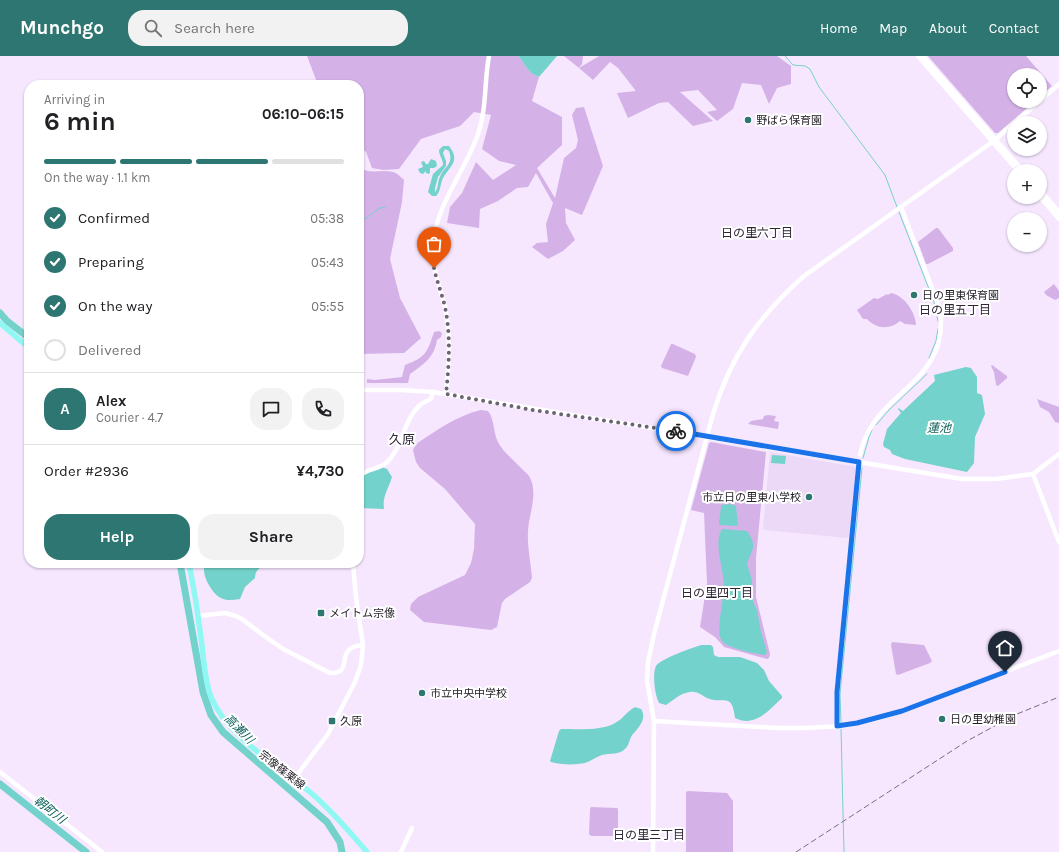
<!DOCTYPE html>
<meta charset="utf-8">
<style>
body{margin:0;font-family:Karla,"Noto Sans JP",sans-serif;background:#f2f2f2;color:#202124;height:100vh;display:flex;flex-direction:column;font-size:15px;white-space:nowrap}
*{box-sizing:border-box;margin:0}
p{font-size:13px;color:#757577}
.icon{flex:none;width:22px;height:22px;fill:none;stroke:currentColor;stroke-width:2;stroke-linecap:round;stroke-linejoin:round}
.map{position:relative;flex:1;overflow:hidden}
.drawer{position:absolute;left:24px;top:24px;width:340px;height:488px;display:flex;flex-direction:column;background:#fff;border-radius:16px;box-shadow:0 1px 3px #0004}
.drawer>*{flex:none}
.tools{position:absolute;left:1007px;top:12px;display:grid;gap:8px}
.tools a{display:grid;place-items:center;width:40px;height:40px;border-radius:50%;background:#fff;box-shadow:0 1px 3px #0004;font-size:20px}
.pin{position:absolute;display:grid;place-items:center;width:34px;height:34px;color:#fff;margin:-41px -17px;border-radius:50% 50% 50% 0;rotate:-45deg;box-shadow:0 0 4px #0007}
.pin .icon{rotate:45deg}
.courier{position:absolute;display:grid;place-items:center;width:40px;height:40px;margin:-20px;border:3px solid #1a73e8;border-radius:50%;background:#fff;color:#222;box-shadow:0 1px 5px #0007}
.summary em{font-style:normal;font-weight:700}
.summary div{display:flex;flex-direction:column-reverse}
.summary{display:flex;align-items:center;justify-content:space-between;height:68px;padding:0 20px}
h1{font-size:26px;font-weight:700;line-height:30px}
.bar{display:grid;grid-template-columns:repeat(4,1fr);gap:6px 4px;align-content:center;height:48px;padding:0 20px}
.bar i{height:5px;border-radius:3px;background:#e0e0e0}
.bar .selected{background:#2d7671}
.bar p{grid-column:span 4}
.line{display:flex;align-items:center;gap:10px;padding:0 20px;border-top:1px solid #e0e0e0}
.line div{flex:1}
.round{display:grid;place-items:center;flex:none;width:42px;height:42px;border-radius:16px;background:#f2f2f2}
ol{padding:0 20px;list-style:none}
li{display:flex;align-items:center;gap:12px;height:44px}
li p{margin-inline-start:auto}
li .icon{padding:4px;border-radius:50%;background:#2d7671;color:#fff;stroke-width:4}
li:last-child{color:#757577}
li i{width:22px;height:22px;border:2px solid #e0e0e0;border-radius:50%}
.button{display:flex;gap:8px;margin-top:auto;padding:8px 20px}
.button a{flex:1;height:46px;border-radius:16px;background:#2d7671;color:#fff;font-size:16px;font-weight:700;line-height:46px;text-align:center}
.button a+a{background:#f2f2f2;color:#202124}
header{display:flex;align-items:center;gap:24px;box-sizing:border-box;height:56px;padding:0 20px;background:#2d7671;color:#fff}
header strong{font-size:19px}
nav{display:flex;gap:22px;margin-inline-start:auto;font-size:14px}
.search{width:280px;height:36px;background:#f2f2f2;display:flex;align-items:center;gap:10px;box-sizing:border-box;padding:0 14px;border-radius:16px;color:#757577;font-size:15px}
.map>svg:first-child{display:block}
</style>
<header>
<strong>Munchgo</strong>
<div class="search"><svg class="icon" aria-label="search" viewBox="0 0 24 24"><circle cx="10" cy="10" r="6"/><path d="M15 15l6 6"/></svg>Search here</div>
<nav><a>Home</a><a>Map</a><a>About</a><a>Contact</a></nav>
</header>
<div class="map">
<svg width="1059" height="796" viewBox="0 0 1059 796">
<rect width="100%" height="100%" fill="#f6e7ff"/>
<polygon fill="#ecd9f7" points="770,396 856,411 849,481 847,482 764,474 763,472"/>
<g fill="#d4b2e7">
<path d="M 307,0 L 518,0 C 526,8 526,16 539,21 L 532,45 L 562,61 L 562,89 L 537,112 L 555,142 L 564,102 L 576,92 L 578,84 L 572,59 L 576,52 L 584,51 L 603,110 L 582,159 L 565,152 L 566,167 L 575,184 L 563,195 L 548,203 L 532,191 L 537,187 L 548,186 L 546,168 L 553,147 L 536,117 L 528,131 L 517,132 L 498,145 L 480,153 L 479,172 L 447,167 L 450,151 L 462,137 L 476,106 L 493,124 L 516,109 L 499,105 L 482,93 L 491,59 L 474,56 L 460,70 L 421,83 L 399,113 L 384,114 L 372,112 L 366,96 L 359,89 L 359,29 L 318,29 Z"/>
<polygon points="564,0 583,0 582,8 579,12"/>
<polygon points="599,0 777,0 791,10 791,28 777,32 769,48 761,29 742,27 733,53 717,65 707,56 717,54 698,34 680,36 713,65 693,70 668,46 659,47 628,62 617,37 636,35 618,12 610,6 593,24 579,12"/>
<polygon points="928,0 1026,0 1052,30 1040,40 1040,19 1014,19 1014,45 1035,45 998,77 995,77"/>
<path d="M 359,111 C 369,119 381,113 393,116 C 397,117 401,121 404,124 L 402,146 L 390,203 L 400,242 L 421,282 L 404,297 L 359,298 Z"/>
<polygon points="936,172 938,172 953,192 953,195 928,208 926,208 918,186"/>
<polygon points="1054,228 1059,235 1059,242 1055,244 1046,239 1044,236"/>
<path d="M 891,237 C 904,239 916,257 916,269 L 905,268 L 900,265 C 890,274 876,273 867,263 L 863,263 L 857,254 L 874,242 L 878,243 L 887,238 L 888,239 Z"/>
<path d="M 439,275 L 442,277 L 441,281 L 437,284 C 434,302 424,308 410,318 L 408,327 L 367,327 L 367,323 L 375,324 L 402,321 L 405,309 C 426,301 427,297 434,276 Z"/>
<polygon points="671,288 673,288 695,298 696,301 688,320 662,312 661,310"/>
<polygon points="992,309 1007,320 1007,322 998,330 996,329 994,316 991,310"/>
<polygon points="1037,343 1059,351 1059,367 1055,366 1049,356 1040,351"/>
<path d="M 481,354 L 488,355 C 495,364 493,378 499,388 C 505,398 521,411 529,420 C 539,437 529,457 528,475 C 527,490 531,507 532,522 L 530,526 L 505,543 L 502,547 L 497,571 L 491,574 L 424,566 L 410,554 L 411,548 L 418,541 L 465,519 L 471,507 L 474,493 L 475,468 L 445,433 L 420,412 L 416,406 L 413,394 L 416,388 C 437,374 456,360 481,354 Z"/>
<polygon points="768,359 776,360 774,365 779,366 778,373 748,368 751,365 763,363 764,360"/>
<polygon points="711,386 766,396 756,502 756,541 770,598 769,602 767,603 724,591 715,581 700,571 707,527 704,457 691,454 709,387"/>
<polygon points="892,586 924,589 932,605 930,607 898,619 896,618 891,589"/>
<polygon points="688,735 727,737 733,745 733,796 686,796 686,736"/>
<polygon points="591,751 617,752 618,753 618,779 616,780 591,780 589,778 590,753"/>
</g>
<g fill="#73d2cb" fill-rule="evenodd">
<path d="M 518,0 L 557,0 L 539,21 C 526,16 526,8 518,0 Z"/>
<path d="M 443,90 L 449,90 C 461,105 450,110 443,122 C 440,128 441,135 436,140 L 432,140 L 428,136 L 433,118 L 443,109 C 443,103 439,100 439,94 ZM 445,93 L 449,95 C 454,109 444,110 440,121 C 437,126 439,132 435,136 L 435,132 L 438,121 L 446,110 L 446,105 L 443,97 Z"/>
<polygon points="431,103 436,105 437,110 434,112 430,112 430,116 429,118 426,117 426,115 423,118 420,117 418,113 423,111 421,106 424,105 426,108 428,108"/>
<polygon points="966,311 971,312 977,321 977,337 982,339 985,358 975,381 974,407 967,416 905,403 892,398 890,394 884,391 883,388 887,373 901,357 898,353 898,352 903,355 935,325 934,319"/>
<polygon points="772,399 786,400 785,408 771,407"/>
<path d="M 382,411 L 387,413 L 392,421 C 389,432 382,440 384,453 L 359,452 C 359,424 354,421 382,411 Z"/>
<polygon points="730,448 736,450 738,470 720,469 719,468 721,451 722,449"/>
<path d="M 722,473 L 747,475 C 758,491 752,492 747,508 L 752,524 L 753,546 L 757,554 L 761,576 L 767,596 L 765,599 C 756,598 727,592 722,585 C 715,576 724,543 724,530 C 724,514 713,487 722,473 Z"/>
<path d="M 206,507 L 267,507 C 260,512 255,514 255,522 L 245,531 L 240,543 C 233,544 226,545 221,542 C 212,538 199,516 206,507 Z"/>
<path d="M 701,589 L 711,589 L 713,591 L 714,599 L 718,601 L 740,601 L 757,607 L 764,614 L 769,625 L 782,640 L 782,642 C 769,654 755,672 735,662 C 732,635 723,649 707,642 C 701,639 697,635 690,636 C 680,637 674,644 666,649 L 659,647 C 655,640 652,618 656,610 C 660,603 692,592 701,589 Z"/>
<path d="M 635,651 L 641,653 C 647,662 640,670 634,677 C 629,681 630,689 625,693 C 619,699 610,697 602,699 C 596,701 591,705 585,707 C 575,709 561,709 551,706 L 550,705 L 559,675 L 561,673 C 576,673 603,675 615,667 C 623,663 627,655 635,651 Z"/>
</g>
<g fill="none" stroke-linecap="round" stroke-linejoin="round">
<g stroke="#73d2cb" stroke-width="1">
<polyline points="785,0 793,9 805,10 810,13 819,31 885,119 897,151"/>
<polyline points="899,156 934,246 938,265"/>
<path d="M 359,164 C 370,164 373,152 385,151"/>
<polyline points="929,302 936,285 938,273"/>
<polyline points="876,369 889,354 927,318"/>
<polyline points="863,402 869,381 872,374"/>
<polyline points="841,667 840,638 862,412"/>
<polyline points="841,673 844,796"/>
</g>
<g stroke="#73d2cb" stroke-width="7">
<polyline points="0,257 7,265 29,282"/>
<polyline points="180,507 203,636 211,659 223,676 327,766 340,786 342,796"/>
<polyline points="0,728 86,796"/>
</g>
<g stroke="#fff" stroke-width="4.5">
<polyline points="918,0 1018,115"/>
<polyline points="923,0 1023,115"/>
<polyline points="1040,45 1059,28"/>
<polyline points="1014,67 1040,45"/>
<polyline points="1040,134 1059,156"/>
<polyline points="1040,141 1059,163"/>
<polyline points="359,334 401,334 433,336 962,423 996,423 1033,418 1059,398"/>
<path d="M 446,338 C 449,309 451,280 445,251 C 440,230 431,211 433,189 C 436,148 465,116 478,78 C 487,52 484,26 489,0"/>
<path d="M 860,399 C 872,334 951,330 940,253 L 901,151"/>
<polyline points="1033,418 1059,486"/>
<path d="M 359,421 C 366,412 378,414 386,407 C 403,392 403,364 420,349 C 423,346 428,345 431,343 L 433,336"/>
<path d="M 198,560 L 225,557 L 236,560 L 242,563 L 263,579 L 283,593 L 330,617 C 356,618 332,591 363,589"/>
<polyline points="654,665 779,672 802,672 843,670 879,662 902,655 1059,595"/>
<polyline points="837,671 837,636 859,406"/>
<polyline points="0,716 102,796"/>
<polyline points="294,723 328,678 355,626 361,609 363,589 356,541 353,507"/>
<polyline points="401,796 412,772"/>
<path d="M 653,796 L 654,665 L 647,624 L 648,606 L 654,578 L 713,358 C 731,299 759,260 804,220 L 995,84 L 1014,67"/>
</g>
<g stroke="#8ff8f2" stroke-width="5.5">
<polyline points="0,267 29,292"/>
<path d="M 189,507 C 194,532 198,557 201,582 C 204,602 204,623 211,641 C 228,682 278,709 311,737 C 331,754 349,775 367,796"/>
</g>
<polyline stroke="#776e7d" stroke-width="1" stroke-dasharray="6 3" stroke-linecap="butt" points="796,796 967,685 1017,658 1059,641"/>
</g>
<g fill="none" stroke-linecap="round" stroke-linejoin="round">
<path stroke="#6d6472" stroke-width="4" stroke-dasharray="0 7.2" d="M 434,212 C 437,226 442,238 445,251 C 451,280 449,309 446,338 L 533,354 L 676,375"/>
<polyline stroke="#1a73e8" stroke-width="5" points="676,375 859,406 837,636 837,670 857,667 902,655 1005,616"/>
</g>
<g fill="#2d7671" stroke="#fff" stroke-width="1.5">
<circle cx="748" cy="64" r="4"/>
<circle cx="914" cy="239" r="4"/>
<circle cx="809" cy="441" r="4"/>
<rect x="317" y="553" width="8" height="8" rx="2"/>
<circle cx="422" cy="637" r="4"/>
<circle cx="942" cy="663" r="4"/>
<rect x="328" y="661" width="8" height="8" rx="2"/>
</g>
<g text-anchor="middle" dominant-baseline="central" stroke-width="4" stroke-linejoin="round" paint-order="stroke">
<g font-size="11" fill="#231d26" stroke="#fff" text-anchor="start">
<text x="756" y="64">野ばら保育園</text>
<text x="922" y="239">日の里東保育園</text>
<text x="801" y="441" text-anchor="end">市立日の里東小学校</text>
<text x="329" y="557">メイトム宗像</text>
<text x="430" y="637">市立中央中学校</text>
<text x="950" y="663">日の里幼稚園</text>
<text x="340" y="665">久原</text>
</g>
<g font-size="11" fill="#231d26" stroke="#fff">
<text transform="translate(282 714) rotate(38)">宗像篠栗線</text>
</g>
<g font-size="12" fill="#302537" stroke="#fff">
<text x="757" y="177">日の里六丁目</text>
<text x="955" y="254">日の里五丁目</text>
<text x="717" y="537">日の里四丁目</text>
<text x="649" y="779">日の里三丁目</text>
</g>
<g font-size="12" font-style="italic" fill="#0c5f5a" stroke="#fff">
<text x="939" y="372">蓮池</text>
<text transform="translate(239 673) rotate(45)">高瀬川</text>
<text transform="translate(50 754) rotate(38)">朝町川</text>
</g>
<g font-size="13" fill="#302537" stroke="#fff">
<text x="402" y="383">久原</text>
</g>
</g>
</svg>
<div class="tools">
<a><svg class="icon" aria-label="locate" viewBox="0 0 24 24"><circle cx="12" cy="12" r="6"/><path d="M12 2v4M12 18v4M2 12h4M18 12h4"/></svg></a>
<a><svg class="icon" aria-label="layers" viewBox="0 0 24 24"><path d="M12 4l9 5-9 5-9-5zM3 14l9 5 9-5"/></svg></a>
<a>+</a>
<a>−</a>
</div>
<div class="pin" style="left:434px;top:212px;background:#ea580c"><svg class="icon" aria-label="bag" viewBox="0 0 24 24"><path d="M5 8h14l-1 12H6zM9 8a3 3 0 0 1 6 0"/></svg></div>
<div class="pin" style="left:1005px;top:616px;background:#1f2937"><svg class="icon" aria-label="home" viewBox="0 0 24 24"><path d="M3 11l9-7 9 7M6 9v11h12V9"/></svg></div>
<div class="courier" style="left:676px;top:375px"><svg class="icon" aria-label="bike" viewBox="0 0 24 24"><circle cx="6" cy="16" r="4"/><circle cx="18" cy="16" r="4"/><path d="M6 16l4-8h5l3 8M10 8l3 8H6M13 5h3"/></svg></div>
<section class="drawer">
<div class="summary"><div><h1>6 min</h1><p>Arriving in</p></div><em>06:10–06:15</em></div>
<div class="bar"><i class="selected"></i><i class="selected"></i><i class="selected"></i><i></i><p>On the way · 1.1 km</p></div>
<ol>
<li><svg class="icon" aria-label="check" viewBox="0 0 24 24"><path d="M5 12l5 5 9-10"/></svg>Confirmed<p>05:38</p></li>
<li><svg class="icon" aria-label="check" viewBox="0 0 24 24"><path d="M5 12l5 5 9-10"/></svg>Preparing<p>05:43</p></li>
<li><svg class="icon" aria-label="check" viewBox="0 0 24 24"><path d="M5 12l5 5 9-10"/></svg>On the way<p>05:55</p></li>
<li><i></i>Delivered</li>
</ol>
<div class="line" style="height:72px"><b class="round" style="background:#2d7671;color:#fff">A</b><div><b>Alex</b><p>Courier · 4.7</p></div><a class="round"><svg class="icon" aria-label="chat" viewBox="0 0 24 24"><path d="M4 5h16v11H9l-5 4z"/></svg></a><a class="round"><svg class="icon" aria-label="phone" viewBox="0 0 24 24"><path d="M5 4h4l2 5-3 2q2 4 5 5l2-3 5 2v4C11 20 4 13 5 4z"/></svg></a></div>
<div class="line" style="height:52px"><div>Order #2936</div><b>¥4,730</b></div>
<div class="button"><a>Help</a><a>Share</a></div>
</section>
</div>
